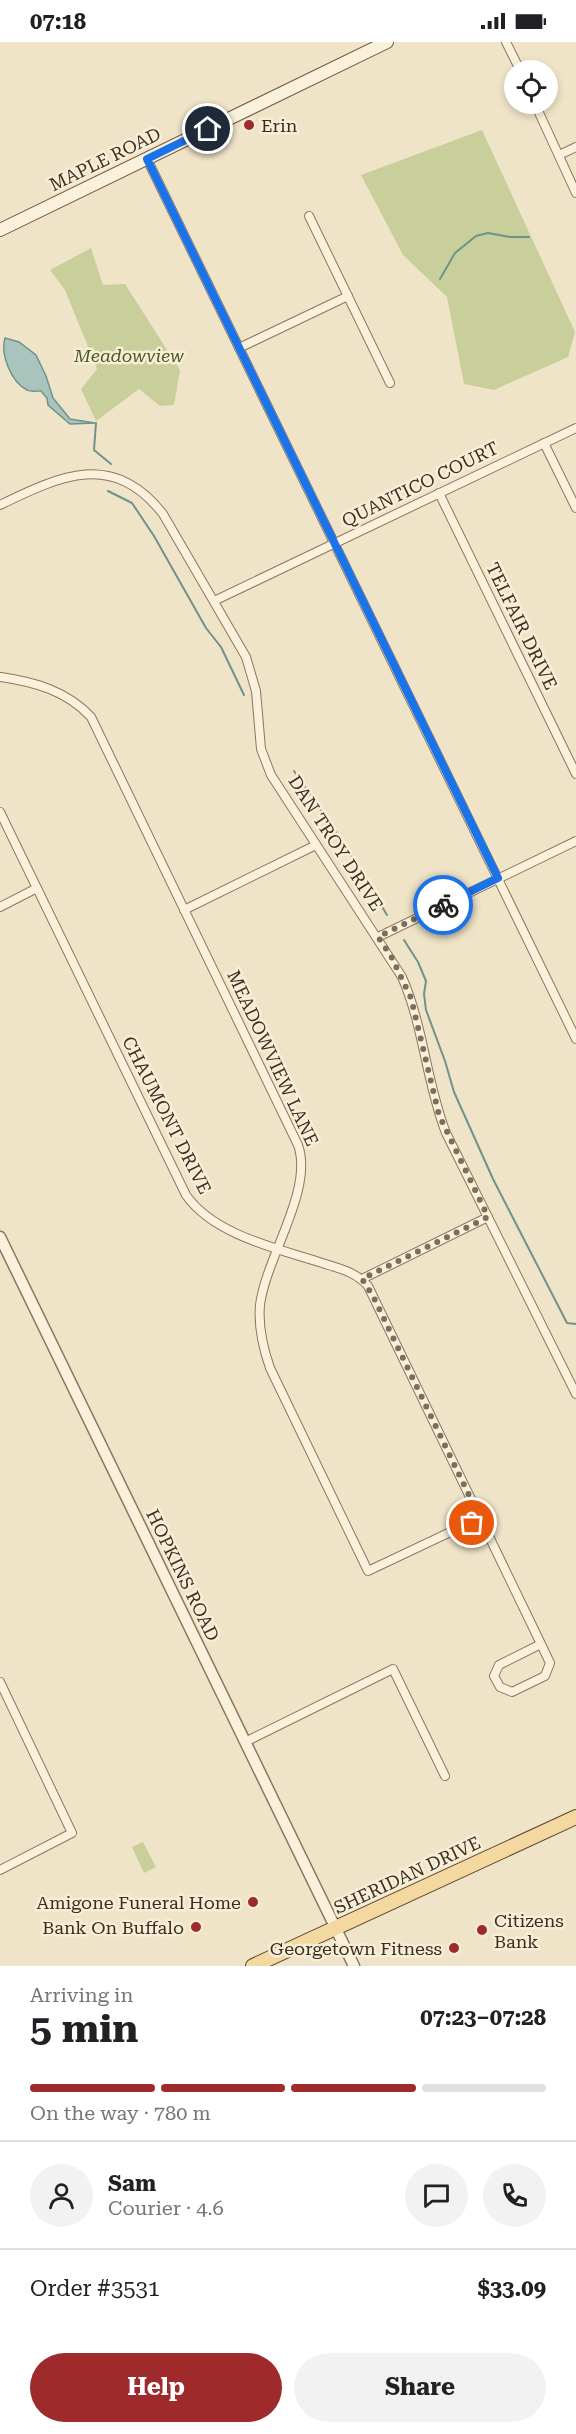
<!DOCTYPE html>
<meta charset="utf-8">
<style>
body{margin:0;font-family:"Roboto Serif",serif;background:#f2f2f2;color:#202124;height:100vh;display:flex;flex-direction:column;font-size:22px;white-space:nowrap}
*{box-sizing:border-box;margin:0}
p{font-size:20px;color:#757577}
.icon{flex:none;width:33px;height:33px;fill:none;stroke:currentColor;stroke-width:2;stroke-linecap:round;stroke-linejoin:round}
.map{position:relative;height:1924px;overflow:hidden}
.side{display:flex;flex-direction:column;background:#fff;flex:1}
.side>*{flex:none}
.tools{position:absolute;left:504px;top:18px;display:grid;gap:12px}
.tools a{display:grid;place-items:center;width:54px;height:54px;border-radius:50%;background:#fff;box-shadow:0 3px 9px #0003;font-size:30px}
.pin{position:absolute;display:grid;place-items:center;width:51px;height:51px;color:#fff;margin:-26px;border:3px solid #fff;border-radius:50%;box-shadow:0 2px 6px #0007}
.courier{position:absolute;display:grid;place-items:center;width:60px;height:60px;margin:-30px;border:4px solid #1a73e8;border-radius:50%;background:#fff;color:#222;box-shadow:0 2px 8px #0007}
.headline em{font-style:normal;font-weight:700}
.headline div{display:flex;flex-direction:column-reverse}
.headline{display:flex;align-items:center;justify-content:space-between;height:102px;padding:0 30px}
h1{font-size:39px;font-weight:700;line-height:45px}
.bar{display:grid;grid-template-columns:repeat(4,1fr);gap:9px 6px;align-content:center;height:72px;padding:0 30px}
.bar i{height:8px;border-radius:4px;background:#e0e0e0}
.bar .selected{background:#9e2a2b}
.bar p{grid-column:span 4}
.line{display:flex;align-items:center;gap:15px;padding:0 30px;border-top:2px solid #e0e0e0}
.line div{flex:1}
.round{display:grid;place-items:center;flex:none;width:63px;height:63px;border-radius:32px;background:#f2f2f2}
.button{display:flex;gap:12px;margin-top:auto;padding:12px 30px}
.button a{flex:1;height:69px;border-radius:36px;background:#9e2a2b;color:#fff;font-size:24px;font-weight:700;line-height:69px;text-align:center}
.button a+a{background:#f2f2f2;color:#202124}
.status{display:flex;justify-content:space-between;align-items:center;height:42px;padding:0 30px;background:#fff;direction:ltr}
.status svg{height:16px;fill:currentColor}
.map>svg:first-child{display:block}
</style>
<div class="status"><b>07:18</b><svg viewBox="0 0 49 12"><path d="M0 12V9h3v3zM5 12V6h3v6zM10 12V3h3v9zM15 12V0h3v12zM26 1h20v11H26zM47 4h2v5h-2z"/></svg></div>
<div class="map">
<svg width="576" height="1924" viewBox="0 0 576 1924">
<rect width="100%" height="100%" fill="#f0e4c8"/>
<g fill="#c9cf9b">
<polygon points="482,88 575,290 568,315 494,348 464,342 447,255 403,213 361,133"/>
<polygon points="91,206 103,243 125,242 180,328 174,363 160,364 139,347 96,379 81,347 97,327 65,248 50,228"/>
<polygon points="143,1800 156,1825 144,1831 132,1805"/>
</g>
<path fill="#a9c4bc" stroke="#6f938a" stroke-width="1.5" d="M 5,296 L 19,300 L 36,313 L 46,334 L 53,356 L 70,377 L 95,381 L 70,382 L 48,363 L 47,356 L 41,349 C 36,349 30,350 27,348 C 11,340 0,312 5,296 Z"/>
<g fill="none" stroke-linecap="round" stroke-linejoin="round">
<g stroke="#6f938a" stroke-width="2">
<polyline points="440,237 455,211 476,194 488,191 510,195 529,195"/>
<polyline points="96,381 94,408 111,422"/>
<polyline points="108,449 132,461 154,494 206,586 221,605 244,653"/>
<polyline points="294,729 339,795 342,803 353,816 387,873"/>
<polyline points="404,898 418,920 426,939 424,952 426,968 445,1019 454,1050 493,1137 567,1281 576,1282"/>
</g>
<defs>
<g id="minor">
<polyline points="506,0 520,28"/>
<polyline points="535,62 576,151"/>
<polyline points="559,113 576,105"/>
<polyline points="147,117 576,997"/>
<polyline points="309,174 390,341"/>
<polyline points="239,306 348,254"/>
<polyline points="544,401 576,466"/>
<polyline points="439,451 576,732"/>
<path d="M 0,463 C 60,434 113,408 163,472 L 246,615 L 256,649 L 261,707 L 271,733 L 402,935 C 424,985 426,1040 446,1091 L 576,1352"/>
<polyline points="214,559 576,386"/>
<path d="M 1,635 C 35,640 67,649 91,675 L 298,1103 C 314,1148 266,1215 260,1263 C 258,1285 263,1306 270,1326 L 368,1529 L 480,1476"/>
<path d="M 0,770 L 186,1153 C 213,1192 275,1206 319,1220 C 337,1226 355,1229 368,1244 L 541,1602 L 550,1621 L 545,1634 L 512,1650 L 500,1645 L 494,1634 L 499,1623 L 541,1602"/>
<polyline points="0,865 37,846"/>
<polyline points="184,868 316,803"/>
<polyline points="378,895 576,799"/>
<polyline points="362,1237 488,1175"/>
<polyline points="0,1640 72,1791 0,1828"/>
<polyline points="245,1700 393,1627 445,1734"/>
</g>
<polyline id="tertiary" points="0,1195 354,1924"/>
<polyline id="secondary" points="0,188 387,0"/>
<polyline id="primary" points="253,1924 576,1775"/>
</defs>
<use href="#minor" stroke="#8d765c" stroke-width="10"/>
<use href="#tertiary" stroke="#8d765c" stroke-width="13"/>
<use href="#secondary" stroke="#6f573f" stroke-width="14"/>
<use href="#primary" stroke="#5b4430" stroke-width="16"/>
<use href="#minor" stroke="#faf1dc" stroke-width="8"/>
<use href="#tertiary" stroke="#faf1dc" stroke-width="10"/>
<use href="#secondary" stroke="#faf1dc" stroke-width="12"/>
<use href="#primary" stroke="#f3d9a0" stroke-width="14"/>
</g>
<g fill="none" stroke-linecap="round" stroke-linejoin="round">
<polyline stroke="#7c6e5b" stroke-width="6" stroke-dasharray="0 10.8" points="443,863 378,895 391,914 411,956 439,1073 488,1175 362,1237 373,1254 480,1476 472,1481"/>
<polyline stroke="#1a73e8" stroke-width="8" points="208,87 147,117 498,836 443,863"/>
</g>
<g fill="#9e2a2b" stroke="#f7eed8" stroke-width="2">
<circle cx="249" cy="83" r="6"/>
<circle cx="253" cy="1860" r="6"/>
<circle cx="196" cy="1885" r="6"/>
<circle cx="482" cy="1888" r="6"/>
<circle cx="454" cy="1906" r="6"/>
</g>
<g text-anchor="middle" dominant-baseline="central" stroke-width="5" stroke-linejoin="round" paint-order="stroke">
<g font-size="18" fill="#3d2e20" stroke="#f7eed8" text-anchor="end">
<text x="261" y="83" text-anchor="start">Erin</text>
<text x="241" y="1860">Amigone Funeral Home</text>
<text x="494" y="1878" text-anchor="start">Citizens<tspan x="494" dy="21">Bank</tspan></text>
<text x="184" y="1885">Bank On Buffalo</text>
<text x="442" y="1906">Georgetown Fitness</text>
</g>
<g font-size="18" fill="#3d2e20" stroke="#f7eed8">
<text transform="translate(105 117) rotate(-26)">MAPLE ROAD</text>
<text transform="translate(420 442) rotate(-26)">QUANTICO COURT</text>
<text transform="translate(522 584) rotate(64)">TELFAIR DRIVE</text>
<text transform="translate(336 801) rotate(57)">DAN TROY DRIVE</text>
<text transform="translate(273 1016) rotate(65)">MEADOWVIEW LANE</text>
<text transform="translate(167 1073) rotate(63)">CHAUMONT DRIVE</text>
<text transform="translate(183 1533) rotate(64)">HOPKINS ROAD</text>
<text transform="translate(407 1833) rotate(-25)">SHERIDAN DRIVE</text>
</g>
<g font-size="18" font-style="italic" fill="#4d5a26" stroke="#f7eed8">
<text x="129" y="313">Meadowview</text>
</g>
</g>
</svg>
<div class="tools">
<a><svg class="icon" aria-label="locate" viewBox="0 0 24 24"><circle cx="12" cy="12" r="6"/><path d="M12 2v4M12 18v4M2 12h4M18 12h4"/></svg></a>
</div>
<div class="pin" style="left:472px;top:1481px;background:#ea580c"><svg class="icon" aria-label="bag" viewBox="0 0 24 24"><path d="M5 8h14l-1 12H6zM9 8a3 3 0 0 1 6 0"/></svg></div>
<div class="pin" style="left:208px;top:87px;background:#1f2937"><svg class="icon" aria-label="home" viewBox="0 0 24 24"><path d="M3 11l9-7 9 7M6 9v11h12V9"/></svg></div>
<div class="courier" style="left:443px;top:863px"><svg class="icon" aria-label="bike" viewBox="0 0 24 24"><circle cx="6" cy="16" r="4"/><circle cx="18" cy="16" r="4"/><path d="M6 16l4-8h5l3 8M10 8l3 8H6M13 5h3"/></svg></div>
</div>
<section class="side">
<div class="headline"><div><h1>5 min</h1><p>Arriving in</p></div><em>07:23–07:28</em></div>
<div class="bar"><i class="selected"></i><i class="selected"></i><i class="selected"></i><i></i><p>On the way · 780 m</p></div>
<div class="line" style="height:108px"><a class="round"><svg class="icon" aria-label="person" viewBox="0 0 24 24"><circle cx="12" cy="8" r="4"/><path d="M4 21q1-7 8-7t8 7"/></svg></a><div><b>Sam</b><p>Courier · 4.6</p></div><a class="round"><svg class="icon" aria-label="chat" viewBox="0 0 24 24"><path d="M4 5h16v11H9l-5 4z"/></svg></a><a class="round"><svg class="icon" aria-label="phone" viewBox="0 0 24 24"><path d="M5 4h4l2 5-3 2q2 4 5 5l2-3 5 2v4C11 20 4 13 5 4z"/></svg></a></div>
<div class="line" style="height:78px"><div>Order #3531</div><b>$33.09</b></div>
<div class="button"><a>Help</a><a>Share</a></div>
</section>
